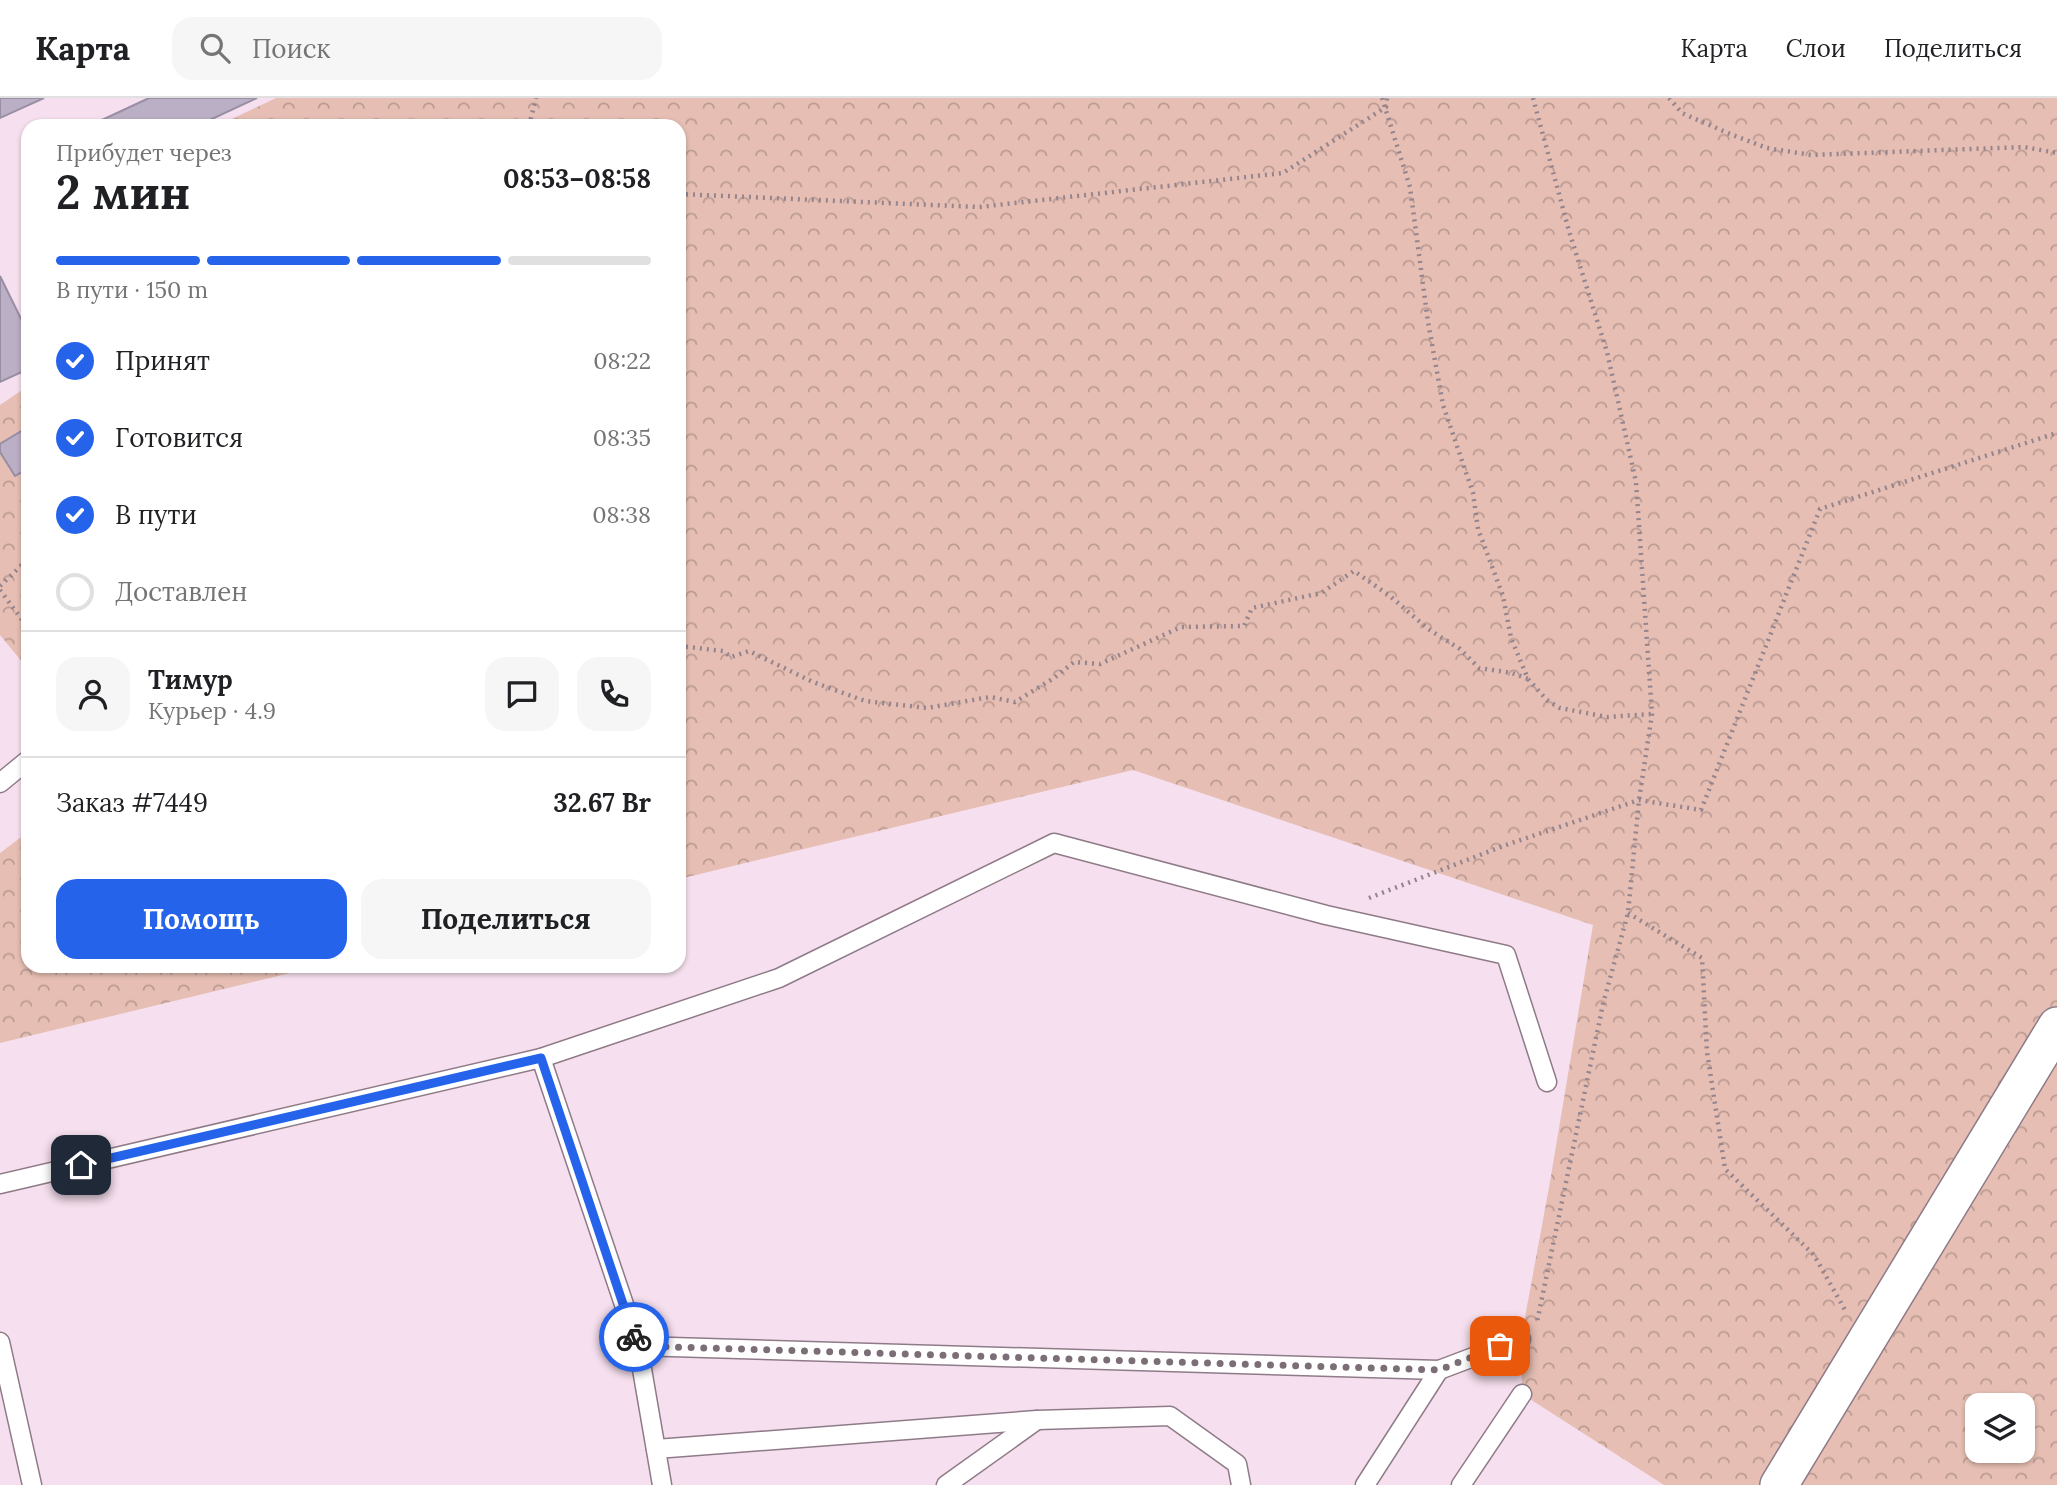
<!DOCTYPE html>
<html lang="ru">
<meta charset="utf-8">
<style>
body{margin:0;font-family:Lora,serif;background:#f6f6f6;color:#202124;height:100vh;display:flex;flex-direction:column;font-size:26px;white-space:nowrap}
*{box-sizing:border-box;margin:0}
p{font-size:23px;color:#757577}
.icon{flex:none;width:38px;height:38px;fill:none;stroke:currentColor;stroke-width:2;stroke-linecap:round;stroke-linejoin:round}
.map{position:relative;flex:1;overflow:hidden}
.side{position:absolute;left:21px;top:21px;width:665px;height:854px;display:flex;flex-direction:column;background:#fff;border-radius:21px;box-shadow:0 2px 5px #0004}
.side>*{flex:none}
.buttons{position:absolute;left:1965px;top:1295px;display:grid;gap:14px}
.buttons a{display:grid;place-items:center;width:70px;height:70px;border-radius:14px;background:#fff;box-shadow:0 2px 5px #0004;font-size:35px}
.pin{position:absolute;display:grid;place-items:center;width:60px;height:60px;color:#fff;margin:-30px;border-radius:14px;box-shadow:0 4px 10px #0006}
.courier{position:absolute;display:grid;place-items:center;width:70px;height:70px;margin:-35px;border:5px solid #2563eb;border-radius:50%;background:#fff;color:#222;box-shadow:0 2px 9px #0007}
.summary em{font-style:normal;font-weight:700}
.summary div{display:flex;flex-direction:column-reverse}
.summary{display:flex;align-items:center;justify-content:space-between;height:119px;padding:0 35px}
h1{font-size:46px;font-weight:700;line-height:52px}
.bar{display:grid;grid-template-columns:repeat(4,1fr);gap:10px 7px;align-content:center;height:84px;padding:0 35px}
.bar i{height:9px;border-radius:5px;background:#e0e0e0}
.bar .on{background:#2563eb}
.bar p{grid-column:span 4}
.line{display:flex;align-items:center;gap:18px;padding:0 35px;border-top:2px solid #e0e0e0}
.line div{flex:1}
.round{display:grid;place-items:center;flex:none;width:74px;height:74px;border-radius:21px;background:#f6f6f6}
ol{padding:0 35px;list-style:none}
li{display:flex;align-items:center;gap:21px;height:77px}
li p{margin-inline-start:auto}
li .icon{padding:7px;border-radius:50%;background:#2563eb;color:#fff;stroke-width:4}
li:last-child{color:#757577}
li i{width:38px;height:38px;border:4px solid #e0e0e0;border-radius:50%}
.cta{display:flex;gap:14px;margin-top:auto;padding:14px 35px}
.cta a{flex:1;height:80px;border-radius:21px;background:#2563eb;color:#fff;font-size:28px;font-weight:700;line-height:80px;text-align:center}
.cta a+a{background:#f6f6f6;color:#202124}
header{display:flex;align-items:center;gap:42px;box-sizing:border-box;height:98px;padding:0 35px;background:#fff;border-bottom:2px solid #e0e0e0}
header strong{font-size:33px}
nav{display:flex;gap:38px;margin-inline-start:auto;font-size:24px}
.search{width:490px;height:63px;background:#f6f6f6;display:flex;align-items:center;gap:18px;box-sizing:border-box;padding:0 24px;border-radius:21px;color:#757577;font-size:26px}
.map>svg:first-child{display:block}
</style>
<header>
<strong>Карта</strong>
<div class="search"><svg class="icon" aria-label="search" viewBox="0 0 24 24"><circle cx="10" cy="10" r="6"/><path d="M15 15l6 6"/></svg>Поиск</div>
<nav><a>Карта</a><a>Слои</a><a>Поделиться</a></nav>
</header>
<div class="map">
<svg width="2057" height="1387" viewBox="0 0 2057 1387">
<defs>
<pattern id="forest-crowns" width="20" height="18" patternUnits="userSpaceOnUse" patternTransform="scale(1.75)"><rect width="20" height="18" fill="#e6beb3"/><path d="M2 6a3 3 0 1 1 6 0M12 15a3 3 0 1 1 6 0" fill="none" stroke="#bb9b92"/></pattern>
</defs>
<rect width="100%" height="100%" fill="#f6dfee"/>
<g fill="url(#forest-crowns)" fill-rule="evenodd">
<path d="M 276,0 L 2057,0 L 2057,1387 L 1664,1387 L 1522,1296 L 1521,1241 L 1550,1084 L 1593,827 L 1133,672 L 679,781 L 679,28 L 217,28 ZM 1978,1307 L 2023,1307 L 2023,1353 L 1978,1353 Z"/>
<polygon points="28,288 28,571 0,537 0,307"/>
<polygon points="28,734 28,868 319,868 0,945 0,755"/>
</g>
<g fill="#baafc4" stroke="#998ea3" stroke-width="2">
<polygon points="0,0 44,0 0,20"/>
<polygon points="149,0 257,0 197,28 89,28"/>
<polygon points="0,178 28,235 28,271 0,284"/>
<polygon points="28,329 28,371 15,378 0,354 0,346"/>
</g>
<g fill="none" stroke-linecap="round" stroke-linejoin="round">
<defs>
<g id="lane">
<polyline points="0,685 28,662"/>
<polyline points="541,960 638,1248 662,1387"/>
<polyline points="0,1086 541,960 779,880 1054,745 1326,817 1506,857 1547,984"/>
<polyline points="0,1244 32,1387"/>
<polyline points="638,1248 1439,1272 1521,1241"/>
<polyline points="656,1351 1037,1322 1170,1318 1237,1366 1241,1387"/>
<polyline points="946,1387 1037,1322"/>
<polyline points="1365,1387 1439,1272"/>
<polyline points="1461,1387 1522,1296"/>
</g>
<polyline id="street" points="1779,1387 2057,928"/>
</defs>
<use href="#lane" stroke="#8f7b88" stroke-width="21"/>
<use href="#street" stroke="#8f7b88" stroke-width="40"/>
<g stroke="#93848e" stroke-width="4.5" stroke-dasharray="2 5" stroke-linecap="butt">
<polyline points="1382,0 1410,89 1428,224 1443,307 1473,395 1478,431 1503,498 1511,540 1528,581 1547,602 1560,610 1607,619 1652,616"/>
<polyline points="1533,0 1569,133 1607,254 1636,384 1652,616 1639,702 1628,815 1603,906 1537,1224"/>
<polyline points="1669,0 1682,15 1730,36 1767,50 1811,57 2024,49 2057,55"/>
<polyline points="529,28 536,0"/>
<polyline points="679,96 979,109 1283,75 1386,9 1387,0"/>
<polyline points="0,488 28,461"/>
<polyline points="0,492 28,530"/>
<polyline points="679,548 723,553 731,559 749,553 813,584 865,603 927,610 990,599 1015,604 1054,580 1074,564 1100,566 1181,529 1244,528 1252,510 1321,495 1354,473 1390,498 1428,531 1460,551 1479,570 1512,575 1528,581"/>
<polyline points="1369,800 1503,748 1639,702 1701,712 1820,411 2057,335"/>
<polyline points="1628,815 1702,860 1707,954 1725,1071 1814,1157 1845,1212"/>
</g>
<use href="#lane" stroke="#fff" stroke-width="18"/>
<use href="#street" stroke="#fff" stroke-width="37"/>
</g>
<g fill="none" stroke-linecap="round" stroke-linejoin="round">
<polyline stroke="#7b6e77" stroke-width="7" stroke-dasharray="0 12.6" points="634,1239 638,1248 1439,1272 1500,1248"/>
<polyline stroke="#2563eb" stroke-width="9" points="81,1067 541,960 634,1239"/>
</g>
</svg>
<div class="buttons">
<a><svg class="icon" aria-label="layers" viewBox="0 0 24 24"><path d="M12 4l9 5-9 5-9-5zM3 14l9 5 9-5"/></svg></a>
</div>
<div class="pin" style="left:1500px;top:1248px;background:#ea580c"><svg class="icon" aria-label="bag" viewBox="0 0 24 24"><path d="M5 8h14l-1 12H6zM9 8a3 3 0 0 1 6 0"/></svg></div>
<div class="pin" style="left:81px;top:1067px;background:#1f2937"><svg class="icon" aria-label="home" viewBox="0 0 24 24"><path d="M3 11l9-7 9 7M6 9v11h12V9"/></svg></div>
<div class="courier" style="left:634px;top:1239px"><svg class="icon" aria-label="bike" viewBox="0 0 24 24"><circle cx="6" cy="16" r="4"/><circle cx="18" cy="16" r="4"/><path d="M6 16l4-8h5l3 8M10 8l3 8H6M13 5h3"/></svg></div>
<section class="side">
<div class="summary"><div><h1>2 мин</h1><p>Прибудет через</p></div><em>08:53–08:58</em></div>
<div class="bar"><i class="on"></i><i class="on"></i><i class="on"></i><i></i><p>В пути · 150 m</p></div>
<ol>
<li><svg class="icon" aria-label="check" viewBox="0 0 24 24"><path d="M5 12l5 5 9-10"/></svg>Принят<p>08:22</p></li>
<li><svg class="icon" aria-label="check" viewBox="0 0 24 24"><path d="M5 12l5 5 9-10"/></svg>Готовится<p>08:35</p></li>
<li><svg class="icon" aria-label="check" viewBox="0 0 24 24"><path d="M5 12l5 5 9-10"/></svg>В пути<p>08:38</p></li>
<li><i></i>Доставлен</li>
</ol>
<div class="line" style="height:126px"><a class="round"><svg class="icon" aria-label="person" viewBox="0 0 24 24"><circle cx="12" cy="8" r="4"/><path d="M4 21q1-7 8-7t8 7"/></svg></a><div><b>Тимур</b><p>Курьер · 4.9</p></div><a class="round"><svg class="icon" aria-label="chat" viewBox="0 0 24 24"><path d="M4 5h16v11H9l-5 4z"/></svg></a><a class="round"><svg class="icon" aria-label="phone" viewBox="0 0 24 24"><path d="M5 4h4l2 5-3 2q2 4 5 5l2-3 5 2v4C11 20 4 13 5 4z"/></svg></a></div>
<div class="line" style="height:91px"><div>Заказ #7449</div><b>32.67 Br</b></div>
<div class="cta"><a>Помощь</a><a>Поделиться</a></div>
</section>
</div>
